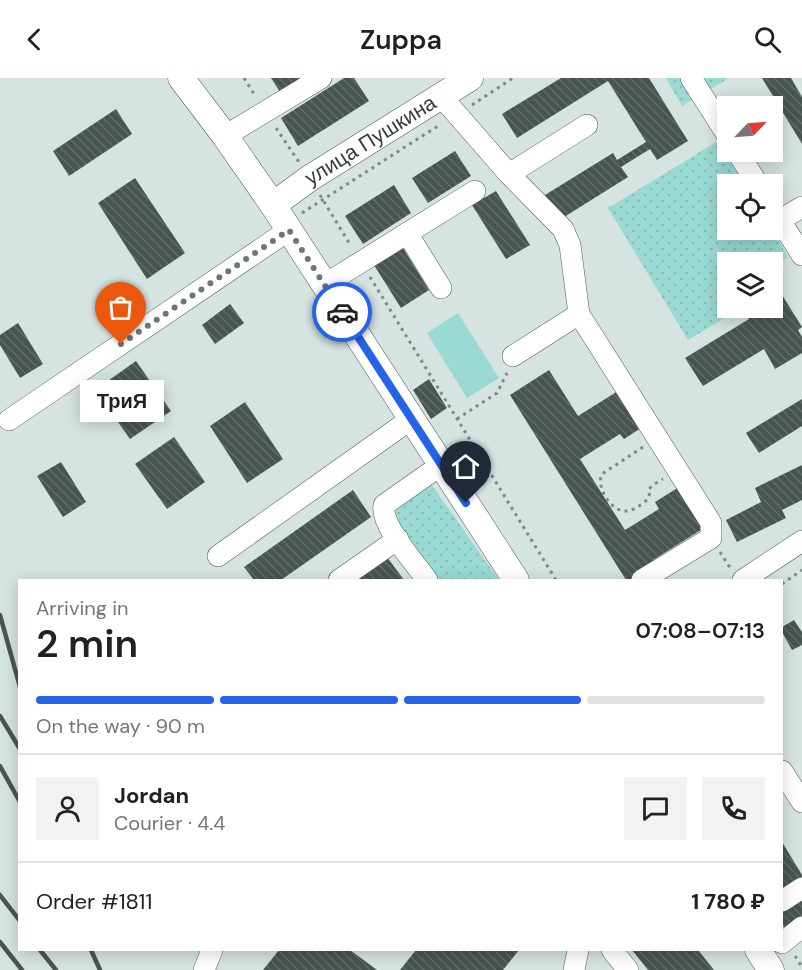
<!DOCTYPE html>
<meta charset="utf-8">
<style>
body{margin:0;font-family:"DM Sans",sans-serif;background:#f2f2f2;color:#202124;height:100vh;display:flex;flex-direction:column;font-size:22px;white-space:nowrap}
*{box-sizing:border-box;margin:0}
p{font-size:20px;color:#757577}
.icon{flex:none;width:33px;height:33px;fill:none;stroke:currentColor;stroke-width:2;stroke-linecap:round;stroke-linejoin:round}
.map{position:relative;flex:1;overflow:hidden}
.sheet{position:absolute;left:18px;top:501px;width:765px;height:372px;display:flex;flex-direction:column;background:#fff;border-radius:0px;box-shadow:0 3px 15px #0003}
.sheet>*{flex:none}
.needle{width:39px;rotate:65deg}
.controls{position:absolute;left:717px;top:18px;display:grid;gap:12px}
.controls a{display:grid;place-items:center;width:66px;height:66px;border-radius:0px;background:#fff;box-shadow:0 3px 15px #0003;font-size:30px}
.pin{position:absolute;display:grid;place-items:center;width:51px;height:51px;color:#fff;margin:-62px -26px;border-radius:50% 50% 50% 0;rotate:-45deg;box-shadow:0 0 6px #0007}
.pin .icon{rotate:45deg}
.courier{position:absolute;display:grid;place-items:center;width:60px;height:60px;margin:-30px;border:4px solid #2563eb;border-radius:50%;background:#fff;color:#222;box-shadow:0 2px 8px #0007}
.bubble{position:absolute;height:42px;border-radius:0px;background:#fff;box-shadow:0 3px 15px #0003;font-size:20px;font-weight:600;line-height:42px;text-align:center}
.headline em{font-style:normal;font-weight:600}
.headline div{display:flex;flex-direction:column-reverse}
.headline{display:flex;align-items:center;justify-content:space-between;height:102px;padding:0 18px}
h1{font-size:39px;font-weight:600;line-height:45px}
.bar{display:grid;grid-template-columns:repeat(4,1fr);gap:9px 6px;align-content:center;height:72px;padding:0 18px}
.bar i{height:8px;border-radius:4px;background:#e0e0e0}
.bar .current{background:#2563eb}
.bar p{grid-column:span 4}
.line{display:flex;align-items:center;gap:15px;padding:0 18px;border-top:2px solid #e0e0e0}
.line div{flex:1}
.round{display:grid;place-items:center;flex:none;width:63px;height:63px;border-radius:0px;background:#f2f2f2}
header{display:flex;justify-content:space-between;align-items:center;height:78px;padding:0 18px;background:#fff;font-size:27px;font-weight:600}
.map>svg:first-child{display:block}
</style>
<header><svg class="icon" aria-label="back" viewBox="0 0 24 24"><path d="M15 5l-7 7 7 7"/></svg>Zuppa<svg class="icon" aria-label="search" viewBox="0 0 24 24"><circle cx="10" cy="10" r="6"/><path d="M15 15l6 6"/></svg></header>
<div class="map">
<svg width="802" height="892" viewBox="0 0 802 892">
<defs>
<pattern id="park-dots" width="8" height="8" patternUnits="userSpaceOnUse" patternTransform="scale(1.5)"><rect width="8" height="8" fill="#9adad2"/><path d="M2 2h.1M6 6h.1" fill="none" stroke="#85bcb5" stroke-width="1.8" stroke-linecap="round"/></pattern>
<pattern id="building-back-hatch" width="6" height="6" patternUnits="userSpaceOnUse" patternTransform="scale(1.5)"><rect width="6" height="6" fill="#485452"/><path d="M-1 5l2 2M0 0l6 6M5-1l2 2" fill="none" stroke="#616a69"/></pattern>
</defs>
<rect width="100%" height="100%" fill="#d5e3e1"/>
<g fill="url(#park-dots)">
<polygon points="666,0 729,0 682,28"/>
<polygon points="718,63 744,106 728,106 728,152 772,152 788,179 773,189 772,184 728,184 728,230 736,230 738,232 688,262 608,130"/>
<polygon points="431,406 499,502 436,502 389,435"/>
</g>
<polygon fill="#9adad2" points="458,235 499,300 467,320 427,255"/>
<g fill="url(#building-back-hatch)">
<polygon points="271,0 305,0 282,17"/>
<polygon points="344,0 354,0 369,23 298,68 281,40"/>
<polygon points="561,0 649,0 688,63 657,82 650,71 621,89 628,99 561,141 545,117 613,75 617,82 646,64 608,3 517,60 502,36"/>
<polygon points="762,0 791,0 802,19 802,66"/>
<polygon points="116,31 132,56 69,98 53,73"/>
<polygon points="455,73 471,98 428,125 412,100"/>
<polygon points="135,100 185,175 147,201 98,125"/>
<polygon points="394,107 411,135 363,166 345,138"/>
<polygon points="496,113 530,167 506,181 472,127"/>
<polygon points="403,170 429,212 401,230 374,187"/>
<polygon points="772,212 777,220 782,217 802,249 798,252 802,259 802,275 775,291 764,271 703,308 685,280 749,241 741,230 772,230"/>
<polygon points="230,226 244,245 215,266 202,247"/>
<polygon points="18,245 43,286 20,300 0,267 0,257"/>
<polygon points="136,283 171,333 130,361 111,334 103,339 88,317"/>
<polygon points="549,292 578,338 618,313 641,350 624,361 620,356 580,381 625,452 659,431 655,424 679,409 704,450 653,482 658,489 636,502 626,502 510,317"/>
<polygon points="429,301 447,330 431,341 413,312"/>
<polygon points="802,321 802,348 759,375 746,355"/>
<polygon points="245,324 283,381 247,405 210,348"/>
<polygon points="174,359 205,404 167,431 135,386"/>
<polygon points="61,384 86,424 63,439 37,398"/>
<polygon points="802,387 802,422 782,432 786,440 737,464 726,442 761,424 755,410"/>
<polygon points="353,412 371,439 281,502 254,502 244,489"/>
<polygon points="387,479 404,502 354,502"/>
<polygon points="794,542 802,554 802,567 792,572 782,554 782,549"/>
<polygon points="782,764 802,797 802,803 782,816"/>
<polygon points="802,820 802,843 787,854 782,846 782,835"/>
<polygon points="279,872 350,872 377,892 263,892"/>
<polygon points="416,872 519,872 503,892 400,892"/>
<polygon points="632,872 698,872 714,892 648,892"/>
</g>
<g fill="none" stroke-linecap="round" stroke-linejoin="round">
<defs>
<g id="minor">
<polyline points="691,0 728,58"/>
<polyline points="441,18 509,96 563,151 570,167 579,236 711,445 711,460 642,502"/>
<polyline points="225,58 321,0"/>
<polyline points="737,74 758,106"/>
<polyline points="509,96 587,47"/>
<polyline points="772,130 802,177"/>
<polyline points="780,142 802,129"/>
<polyline points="407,155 441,210"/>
<polyline points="324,207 475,113"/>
<polyline points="513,278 579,236"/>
<polyline points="9,342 289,152"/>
<polyline points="218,478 411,341"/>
<polyline points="339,502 398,461"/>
<path d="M 427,502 C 415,485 380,447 384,427 L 441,387"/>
<polyline points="743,502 802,463"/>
<polyline points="782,693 802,724"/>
<polyline points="782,823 802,810"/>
<polyline points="782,865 802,849"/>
<polyline points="612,872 628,892"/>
<polyline points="204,892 212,872"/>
<polyline points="574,892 578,872"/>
</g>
<g id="major">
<polyline points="181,0 225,58 273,127 516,502"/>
<path id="s1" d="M 273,127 L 310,100 L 470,0"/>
<polyline points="758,872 771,892"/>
</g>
</defs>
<use href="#minor" stroke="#4e5a58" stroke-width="22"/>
<use href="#major" stroke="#4e5a58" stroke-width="27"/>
<g stroke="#808988" stroke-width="3" stroke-dasharray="3 4.5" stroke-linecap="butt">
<polyline points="244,0 256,19"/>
<polyline points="472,27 513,0"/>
<polyline points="276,50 299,84"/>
<polyline points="320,117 351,168"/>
<polyline points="302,135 441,46"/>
<polyline points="370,199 556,502"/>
<polyline points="457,341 497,315 507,295"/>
<path d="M 643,369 L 602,396 C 595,410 614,439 631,432 C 637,430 647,424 649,418 C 650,413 647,413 651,409 C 654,406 659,403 663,401"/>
<polyline points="720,474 731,491"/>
<polyline points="782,506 802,492"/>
<polyline points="795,878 802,889"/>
</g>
<use href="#minor" stroke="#fff" stroke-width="21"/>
<use href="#major" stroke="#fff" stroke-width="26"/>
<g stroke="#4d5353" stroke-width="4.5">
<polyline points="0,537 20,609"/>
<polyline points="0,638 20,671"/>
<polyline points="0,688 20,724"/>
<polyline points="0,817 20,843"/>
<polyline points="0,864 22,892"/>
<polyline points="40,872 56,892"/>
<polyline points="91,872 100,892"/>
</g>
</g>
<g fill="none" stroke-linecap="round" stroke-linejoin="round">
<polyline stroke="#6e7675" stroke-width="6" stroke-dasharray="0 10.8" points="121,266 289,152 342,234"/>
<polyline stroke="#2563eb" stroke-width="8" points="342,234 466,425"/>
</g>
<g text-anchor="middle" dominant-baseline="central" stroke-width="6" stroke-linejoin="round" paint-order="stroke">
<g font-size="21" fill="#363b3b" stroke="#d5e3e1">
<text stroke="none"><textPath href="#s1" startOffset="117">улица Пушкина</textPath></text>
</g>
</g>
</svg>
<div class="controls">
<a><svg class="needle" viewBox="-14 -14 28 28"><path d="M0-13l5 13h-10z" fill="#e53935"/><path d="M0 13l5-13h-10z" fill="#757577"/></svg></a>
<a><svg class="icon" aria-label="locate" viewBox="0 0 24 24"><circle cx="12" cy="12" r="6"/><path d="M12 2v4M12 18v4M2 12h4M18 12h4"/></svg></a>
<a><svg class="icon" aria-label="layers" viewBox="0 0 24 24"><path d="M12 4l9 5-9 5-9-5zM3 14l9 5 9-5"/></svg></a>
</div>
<div class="pin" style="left:121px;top:266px;background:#ea580c"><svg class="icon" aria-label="bag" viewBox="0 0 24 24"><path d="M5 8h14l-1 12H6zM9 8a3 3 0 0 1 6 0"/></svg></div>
<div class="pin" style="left:466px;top:425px;background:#1f2937"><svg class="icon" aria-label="home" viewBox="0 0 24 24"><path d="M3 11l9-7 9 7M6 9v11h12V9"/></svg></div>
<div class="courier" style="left:342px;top:234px"><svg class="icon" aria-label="car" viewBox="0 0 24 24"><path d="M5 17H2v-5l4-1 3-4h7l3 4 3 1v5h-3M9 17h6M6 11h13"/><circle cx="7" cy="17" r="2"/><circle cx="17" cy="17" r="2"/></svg></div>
<div class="bubble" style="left:80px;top:302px;width:84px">ТриЯ</div>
<section class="sheet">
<div class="headline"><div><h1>2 min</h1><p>Arriving in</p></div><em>07:08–07:13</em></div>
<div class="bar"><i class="current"></i><i class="current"></i><i class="current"></i><i></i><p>On the way · 90 m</p></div>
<div class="line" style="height:108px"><a class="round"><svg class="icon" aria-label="person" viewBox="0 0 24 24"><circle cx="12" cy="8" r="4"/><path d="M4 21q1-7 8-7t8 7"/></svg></a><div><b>Jordan</b><p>Courier · 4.4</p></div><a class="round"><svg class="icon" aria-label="chat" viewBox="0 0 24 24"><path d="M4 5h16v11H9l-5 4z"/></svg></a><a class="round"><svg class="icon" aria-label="phone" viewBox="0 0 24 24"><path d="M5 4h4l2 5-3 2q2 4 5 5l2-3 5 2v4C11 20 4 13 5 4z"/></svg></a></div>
<div class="line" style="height:78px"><div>Order #1811</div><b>1 780 ₽</b></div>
</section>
</div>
